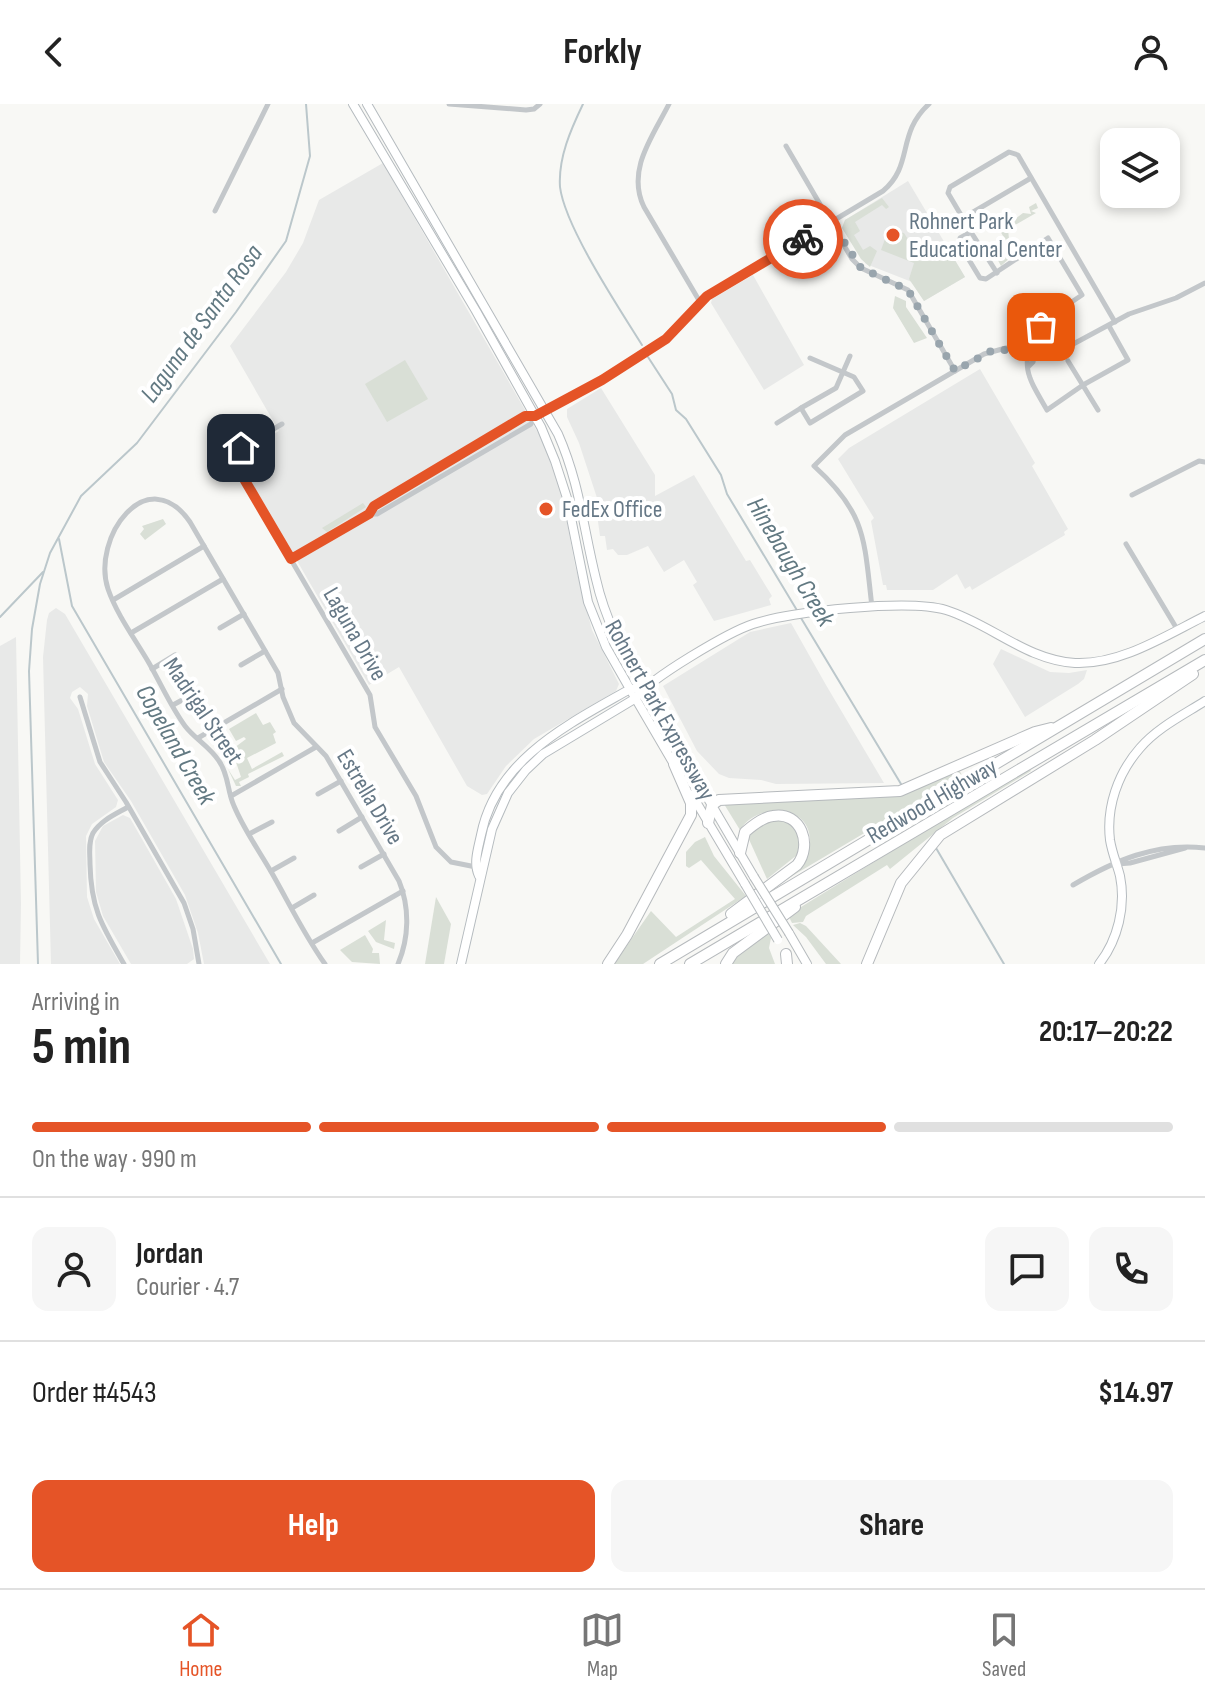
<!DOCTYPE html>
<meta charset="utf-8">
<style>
body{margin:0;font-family:"Sofia Sans Condensed",sans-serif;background:#f6f6f6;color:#222;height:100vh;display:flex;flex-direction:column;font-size:30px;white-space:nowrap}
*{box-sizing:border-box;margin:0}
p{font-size:26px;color:#767676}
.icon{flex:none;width:44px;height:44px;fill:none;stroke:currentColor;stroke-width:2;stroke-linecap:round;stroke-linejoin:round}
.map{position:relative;height:860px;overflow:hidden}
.side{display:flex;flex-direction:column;background:#fff;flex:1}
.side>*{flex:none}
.buttons{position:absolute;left:1100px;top:24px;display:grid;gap:16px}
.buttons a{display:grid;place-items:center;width:80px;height:80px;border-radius:16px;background:#fff;box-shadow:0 4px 12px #0003;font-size:40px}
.pin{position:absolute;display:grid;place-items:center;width:68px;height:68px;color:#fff;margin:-34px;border-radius:16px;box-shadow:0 4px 12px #0006}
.courier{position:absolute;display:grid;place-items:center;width:80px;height:80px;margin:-40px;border:6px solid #e55427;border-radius:50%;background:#fff;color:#222;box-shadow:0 2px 10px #0007}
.head em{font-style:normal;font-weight:700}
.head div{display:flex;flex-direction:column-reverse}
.head{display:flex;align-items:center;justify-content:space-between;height:136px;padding:0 32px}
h1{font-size:52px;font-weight:700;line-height:60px}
.bar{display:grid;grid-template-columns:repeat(4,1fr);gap:12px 8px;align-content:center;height:96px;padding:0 32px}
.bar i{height:10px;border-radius:6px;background:#e0e0e0}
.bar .on{background:#e55427}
.bar p{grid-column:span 4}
.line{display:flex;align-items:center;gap:20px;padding:0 32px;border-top:2px solid #e0e0e0}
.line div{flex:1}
.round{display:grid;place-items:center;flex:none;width:84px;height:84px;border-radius:16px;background:#f6f6f6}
.cta{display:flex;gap:16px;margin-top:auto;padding:16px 32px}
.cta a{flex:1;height:92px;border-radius:16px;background:#e55427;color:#fff;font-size:32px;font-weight:700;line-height:92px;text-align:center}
.cta a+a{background:#f6f6f6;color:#222}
header{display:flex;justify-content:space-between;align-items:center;height:104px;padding:0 32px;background:#fff;font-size:36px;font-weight:700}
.tab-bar{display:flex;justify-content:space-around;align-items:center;height:112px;border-top:2px solid #e0e0e0;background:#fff;font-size:22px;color:#767676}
.tab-bar a{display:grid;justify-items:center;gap:4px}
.tab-bar .on{color:#e55427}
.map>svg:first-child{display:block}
</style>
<header><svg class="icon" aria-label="back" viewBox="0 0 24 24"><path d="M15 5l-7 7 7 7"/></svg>Forkly<svg class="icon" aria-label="person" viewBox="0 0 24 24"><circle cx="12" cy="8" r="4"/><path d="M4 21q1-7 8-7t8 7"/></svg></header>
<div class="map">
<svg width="1205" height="860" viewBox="0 0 1205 860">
<rect width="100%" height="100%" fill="#f8f8f5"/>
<g fill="#e8e9e8">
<polygon points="383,59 544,339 562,392 575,461 592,526 619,580 616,587 534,635 506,662 487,690 482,691 467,682 399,563 369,581 238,355 239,351 279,327 230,242 286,168 303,139 319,96"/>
<polygon points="908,77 965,173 924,197 912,178 866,160 842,124 845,116"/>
<polygon points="753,171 804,261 764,286 711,199 712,195"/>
<polygon points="980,265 1035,359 1032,362 1068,425 1064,428 1065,431 972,486 970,482 965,485 957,470 933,486 887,486 886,481 883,481 871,417 874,414 838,355 849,344"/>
<polygon points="601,284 655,371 655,392 694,371 746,457 750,456 772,492 769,495 771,501 714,517 693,481 697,478 684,456 664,468 648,442 627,451 618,451 613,445 607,446 605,432 600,432 596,403 599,400 579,339 567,313 567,305"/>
<polygon points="56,504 65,510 270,860 204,860 198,829 185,791 131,697 104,658 87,602 88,590 80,583 72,588 70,594 78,605 95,660 118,696 116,703 92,720 86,732 87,793 94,815 120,860 51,860 43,553 47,516 49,509"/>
<polygon points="791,519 826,581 884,679 776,680 761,676 729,674 719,670 697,647 663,582 750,528"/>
<polygon points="16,533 21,800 20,860 0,860 0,542"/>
<polygon points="1001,545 1050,568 1069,569 1087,566 1084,575 1078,580 1025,613 993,560"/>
<polygon points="123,711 130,714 176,795 193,845 194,855 187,860 131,860 103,812 96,788 95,737 103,722"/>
</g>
<g fill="#d9dfd6">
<polygon points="882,94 889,103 886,105 882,101 855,118 860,127 854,131 863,146 870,142 877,147 870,163 861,155 842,124 845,116"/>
<polygon points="1036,99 1038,104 1031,107 1036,109 1008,125 1009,135 1006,137 993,115 1002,110 1007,121 1023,109 1031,110 1029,103"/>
<polygon points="897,128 904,129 914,145 917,143 922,151 944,138 965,173 924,197 909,175 914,159 881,146 885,135"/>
<polygon points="1009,137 1012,142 999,151 1011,145 1014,150 1001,162 993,147 998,144 1000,146"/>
<polygon points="895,192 906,197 906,203 927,234 914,239 893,204"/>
<polygon points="405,256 428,295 387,318 365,280"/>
<polygon points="363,399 366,403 327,428 322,424"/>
<polygon points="163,415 166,420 145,436 140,430 144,425 142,422"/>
<polygon points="256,609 263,621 270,618 276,628 273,630 276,639 247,654 252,665 282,648 284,652 248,670 249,673 239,678 241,682 236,682 228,665 235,676 241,673 235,655 238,650 234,644 246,635 244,633 236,637 229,625"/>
<polygon points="1028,663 1031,667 953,714 890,765 887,761 806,812 803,818 792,819 788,811"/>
<path d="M 959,666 L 962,671 L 782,778 C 788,765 809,758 810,739 C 812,699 757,698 740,726 L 724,700 L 903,691 Z"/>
<polygon points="774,714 790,718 801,736 797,751 767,775 747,731 756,723"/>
<polygon points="705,733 714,752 746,792 643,860 614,860 651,807 676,833 735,795 701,756 689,764 686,762 686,748 695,738"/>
<polygon points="436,793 451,820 444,860 425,860"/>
<polygon points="386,816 384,836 395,839 394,845 376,838 368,827"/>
<polygon points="800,819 806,822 841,860 826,860 806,833 793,821"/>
<polygon points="768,829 771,834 769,844 775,860 731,860 734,854"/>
<polygon points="365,831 373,845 372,849 379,849 380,860 352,858 340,846"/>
</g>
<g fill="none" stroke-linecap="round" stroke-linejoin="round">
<g stroke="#bbc7cb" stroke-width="2">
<path d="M 583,0 C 571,25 558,54 560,83 C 565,123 619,204 642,241"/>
<polyline points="648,253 672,290 676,306 686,315 721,371 727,390 798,508"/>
<polyline points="59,435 72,502 281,860"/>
<polyline points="0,513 43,468"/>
<polyline points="801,514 901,680"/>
<polyline points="936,744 1004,860"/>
<polyline points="38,860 29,567 32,525 40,480 50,449 81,392 137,339 236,208 286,137 310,52 306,0"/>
</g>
<defs>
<g id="secondary">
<path d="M 353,0 L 476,207 L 541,323 L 555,357 L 567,394 L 588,498 L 606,543 L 630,585 C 569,620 496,655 481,731 C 478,745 473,759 479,772"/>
<path d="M 367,0 L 558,330 C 580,380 583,423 596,475 C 605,515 623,549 643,584"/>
<polyline points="461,860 492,725 508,689 526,666 543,650 636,594"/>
<path d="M 1099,860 C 1118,836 1126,802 1120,772 C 1117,760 1112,749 1110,736 C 1106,703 1118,669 1140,644 C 1157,624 1183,611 1205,597"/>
</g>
<g id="primary">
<polyline points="643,584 630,585 675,662"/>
<polyline points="643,584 754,773"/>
<path d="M 636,594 C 650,574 729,528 753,520 C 791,507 909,495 946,506 C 991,520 1026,556 1075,559 C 1120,561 1165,532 1205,512"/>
<polyline points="692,691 745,780"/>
<polyline points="789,829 807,860"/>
</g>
<g id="highway">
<polyline points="708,719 712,701 719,696 900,687 1035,628 1051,624"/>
<path d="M 731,810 L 797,761 C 813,741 801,707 773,712 C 763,713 753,721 745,728 L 740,749"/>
<polyline points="786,850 787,860"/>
<polyline points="608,860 627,831 691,711 691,699 674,660"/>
<polyline points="660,860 1205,535"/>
<polyline points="690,860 1205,556"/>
<polyline points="726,860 733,849 795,803"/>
<polyline points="867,860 901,779 940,731 1095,636 1193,570"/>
</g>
</defs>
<use href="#secondary" stroke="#b5bbbf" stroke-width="10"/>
<use href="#primary" stroke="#b6bbbe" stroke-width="10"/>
<use href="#highway" stroke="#b6babd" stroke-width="12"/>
<g stroke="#c3c7ca" stroke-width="5">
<polyline points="449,0 526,6 534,5 540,0"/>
<path d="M 669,0 C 653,32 626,66 644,103 L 700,198"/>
<polyline points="786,42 852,155 861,164 908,186 955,267"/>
<polyline points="215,107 268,0"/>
<polyline points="963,114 1031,74"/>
<polyline points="971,128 997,169"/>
<path d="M 1109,222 L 1128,256 L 1083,281 L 1047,306 C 1025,268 1023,267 1033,224 L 1082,191 L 1048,134 L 986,175 L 980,174 L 960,141 L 960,134 L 971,128 L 948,89 L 950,83 L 1009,48 L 1018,51 L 1115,218"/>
<polyline points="1068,257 1098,306"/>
<polyline points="1028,263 1033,258 1041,217"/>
<polyline points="801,304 836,284 850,252"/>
<polyline points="777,319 801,304 810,319 863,287 854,273 810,254"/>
<polyline points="282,320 241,344 227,346 370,591 375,623 416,692 436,743 451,758 476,763"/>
<polyline points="1132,391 1199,357 1205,358"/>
<polyline points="370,409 374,402 526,311 534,312"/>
<polyline points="1126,440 1177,525"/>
<path d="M 291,455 L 369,410 L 377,410 L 531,320 L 535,312 L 595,280 L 666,235 L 707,192 L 883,87 C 914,61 896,30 929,0"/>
<polyline points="113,496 204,442"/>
<path d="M 872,503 C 864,436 867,410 814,362 L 845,331 L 984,250 L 1006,244 L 1028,244 L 1042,247 L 1064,245 L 1129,210 L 1176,194 L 1205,179"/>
<polyline points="220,524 244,510"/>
<polyline points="131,529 223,475"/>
<polyline points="241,561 265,547"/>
<polyline points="152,565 175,551"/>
<polyline points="80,593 100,658 126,698 184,799 193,825 199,860"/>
<polyline points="173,601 195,589"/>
<polyline points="198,634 282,585"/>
<polyline points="318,690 341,677"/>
<polyline points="231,692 316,643"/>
<polyline points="339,727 362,713"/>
<polyline points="249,730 272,718"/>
<polyline points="1117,760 1130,759 1185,744"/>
<polyline points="361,763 384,750"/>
<polyline points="271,767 294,754"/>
<path d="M 1073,781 C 1114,757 1156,738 1205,744"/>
<polyline points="292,804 314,791"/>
<polyline points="312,839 403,787"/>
<path d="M 124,860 C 102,822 91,805 90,760 C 90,750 88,738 93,729 C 101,716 116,710 128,703"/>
<path d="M 325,860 C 305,832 290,801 273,771 C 260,748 244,726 234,702 C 227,687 229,671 219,657 C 210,643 195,635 185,622 C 171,603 161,580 149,559 C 135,535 117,511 108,485 C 91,434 147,356 190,418 L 278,569 L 283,593 L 294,619 L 326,652 L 399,777 C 410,804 409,834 398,860"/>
</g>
<use href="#secondary" stroke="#fff" stroke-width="8"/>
<use href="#primary" stroke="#fff" stroke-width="8"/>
<use href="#highway" stroke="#fff" stroke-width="10"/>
<defs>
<g id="primary-bridge">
<polyline points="754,773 789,829"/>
<polyline points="745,780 778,836"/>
</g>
</defs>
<use href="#primary-bridge" stroke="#b6bbbe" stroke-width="10" stroke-linecap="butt"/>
<use href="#primary-bridge" stroke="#fff" stroke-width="8"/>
</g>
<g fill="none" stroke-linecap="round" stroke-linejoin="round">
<polyline stroke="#99a5ad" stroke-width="8" stroke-dasharray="0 14.4" points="803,135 831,118 861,164 908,186 955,267 991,247 1028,244 1033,224 1041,217 1041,223"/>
<polyline stroke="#e55427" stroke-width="10" points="241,344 227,346 291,455 369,410 374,402 525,312 535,312 602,276 666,235 707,192 803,135"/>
</g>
<g fill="#e55427" stroke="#fff" stroke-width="3">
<circle cx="893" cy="131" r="8"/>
<circle cx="546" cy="405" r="8"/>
</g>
<g text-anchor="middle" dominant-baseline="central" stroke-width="8" stroke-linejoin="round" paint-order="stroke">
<g font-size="24" fill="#667886" stroke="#fff" text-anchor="start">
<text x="909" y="117">Rohnert Park<tspan x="909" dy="28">Educational Center</tspan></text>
<text x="562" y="405">FedEx Office</text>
</g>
<g font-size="24" fill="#667886" stroke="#fff">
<text transform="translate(355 530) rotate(60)">Laguna Drive</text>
<text transform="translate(660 606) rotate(61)">Rohnert Park Expressway</text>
<text transform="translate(203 607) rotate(56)">Madrigal Street</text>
<text transform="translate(370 693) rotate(59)">Estrella Drive</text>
<text transform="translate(932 697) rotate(-30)">Redwood Highway</text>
</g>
<g font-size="26" font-style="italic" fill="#627982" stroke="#fff">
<text transform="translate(202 220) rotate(-54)">Laguna de Santa Rosa</text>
<text transform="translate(790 458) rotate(59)">Hinebaugh Creek</text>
<text transform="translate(175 641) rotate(60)">Copeland Creek</text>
</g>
</g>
</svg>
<div class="buttons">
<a><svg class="icon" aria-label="layers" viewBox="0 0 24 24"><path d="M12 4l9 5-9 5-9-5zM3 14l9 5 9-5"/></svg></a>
</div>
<div class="pin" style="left:1041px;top:223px;background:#ea580c"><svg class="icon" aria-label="bag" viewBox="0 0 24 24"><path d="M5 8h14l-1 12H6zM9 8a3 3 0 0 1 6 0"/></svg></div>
<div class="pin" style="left:241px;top:344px;background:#1f2937"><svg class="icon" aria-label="home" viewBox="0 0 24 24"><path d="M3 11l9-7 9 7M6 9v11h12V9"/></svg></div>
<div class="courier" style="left:803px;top:135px"><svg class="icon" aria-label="bike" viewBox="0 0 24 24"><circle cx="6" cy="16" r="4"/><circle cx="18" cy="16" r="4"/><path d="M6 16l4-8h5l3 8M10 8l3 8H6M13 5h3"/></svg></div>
</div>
<section class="side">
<div class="head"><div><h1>5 min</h1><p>Arriving in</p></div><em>20:17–20:22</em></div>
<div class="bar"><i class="on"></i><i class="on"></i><i class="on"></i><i></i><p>On the way · 990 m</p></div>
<div class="line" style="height:144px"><a class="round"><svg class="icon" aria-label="person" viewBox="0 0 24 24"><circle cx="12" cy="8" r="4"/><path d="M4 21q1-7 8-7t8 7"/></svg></a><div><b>Jordan</b><p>Courier · 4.7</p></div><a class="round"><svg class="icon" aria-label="chat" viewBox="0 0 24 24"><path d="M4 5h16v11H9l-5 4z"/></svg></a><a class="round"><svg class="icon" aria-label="phone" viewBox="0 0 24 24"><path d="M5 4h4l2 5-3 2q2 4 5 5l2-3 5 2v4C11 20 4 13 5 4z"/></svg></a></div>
<div class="line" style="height:104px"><div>Order #4543</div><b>$14.97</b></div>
<div class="cta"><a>Help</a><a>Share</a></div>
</section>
<nav class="tab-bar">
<a class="on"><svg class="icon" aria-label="home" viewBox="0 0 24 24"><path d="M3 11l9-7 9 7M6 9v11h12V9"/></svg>Home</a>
<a><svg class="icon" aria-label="map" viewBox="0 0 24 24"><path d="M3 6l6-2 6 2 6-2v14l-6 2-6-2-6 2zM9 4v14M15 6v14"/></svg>Map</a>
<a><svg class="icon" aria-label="saved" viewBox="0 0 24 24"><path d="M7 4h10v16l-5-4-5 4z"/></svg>Saved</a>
</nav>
